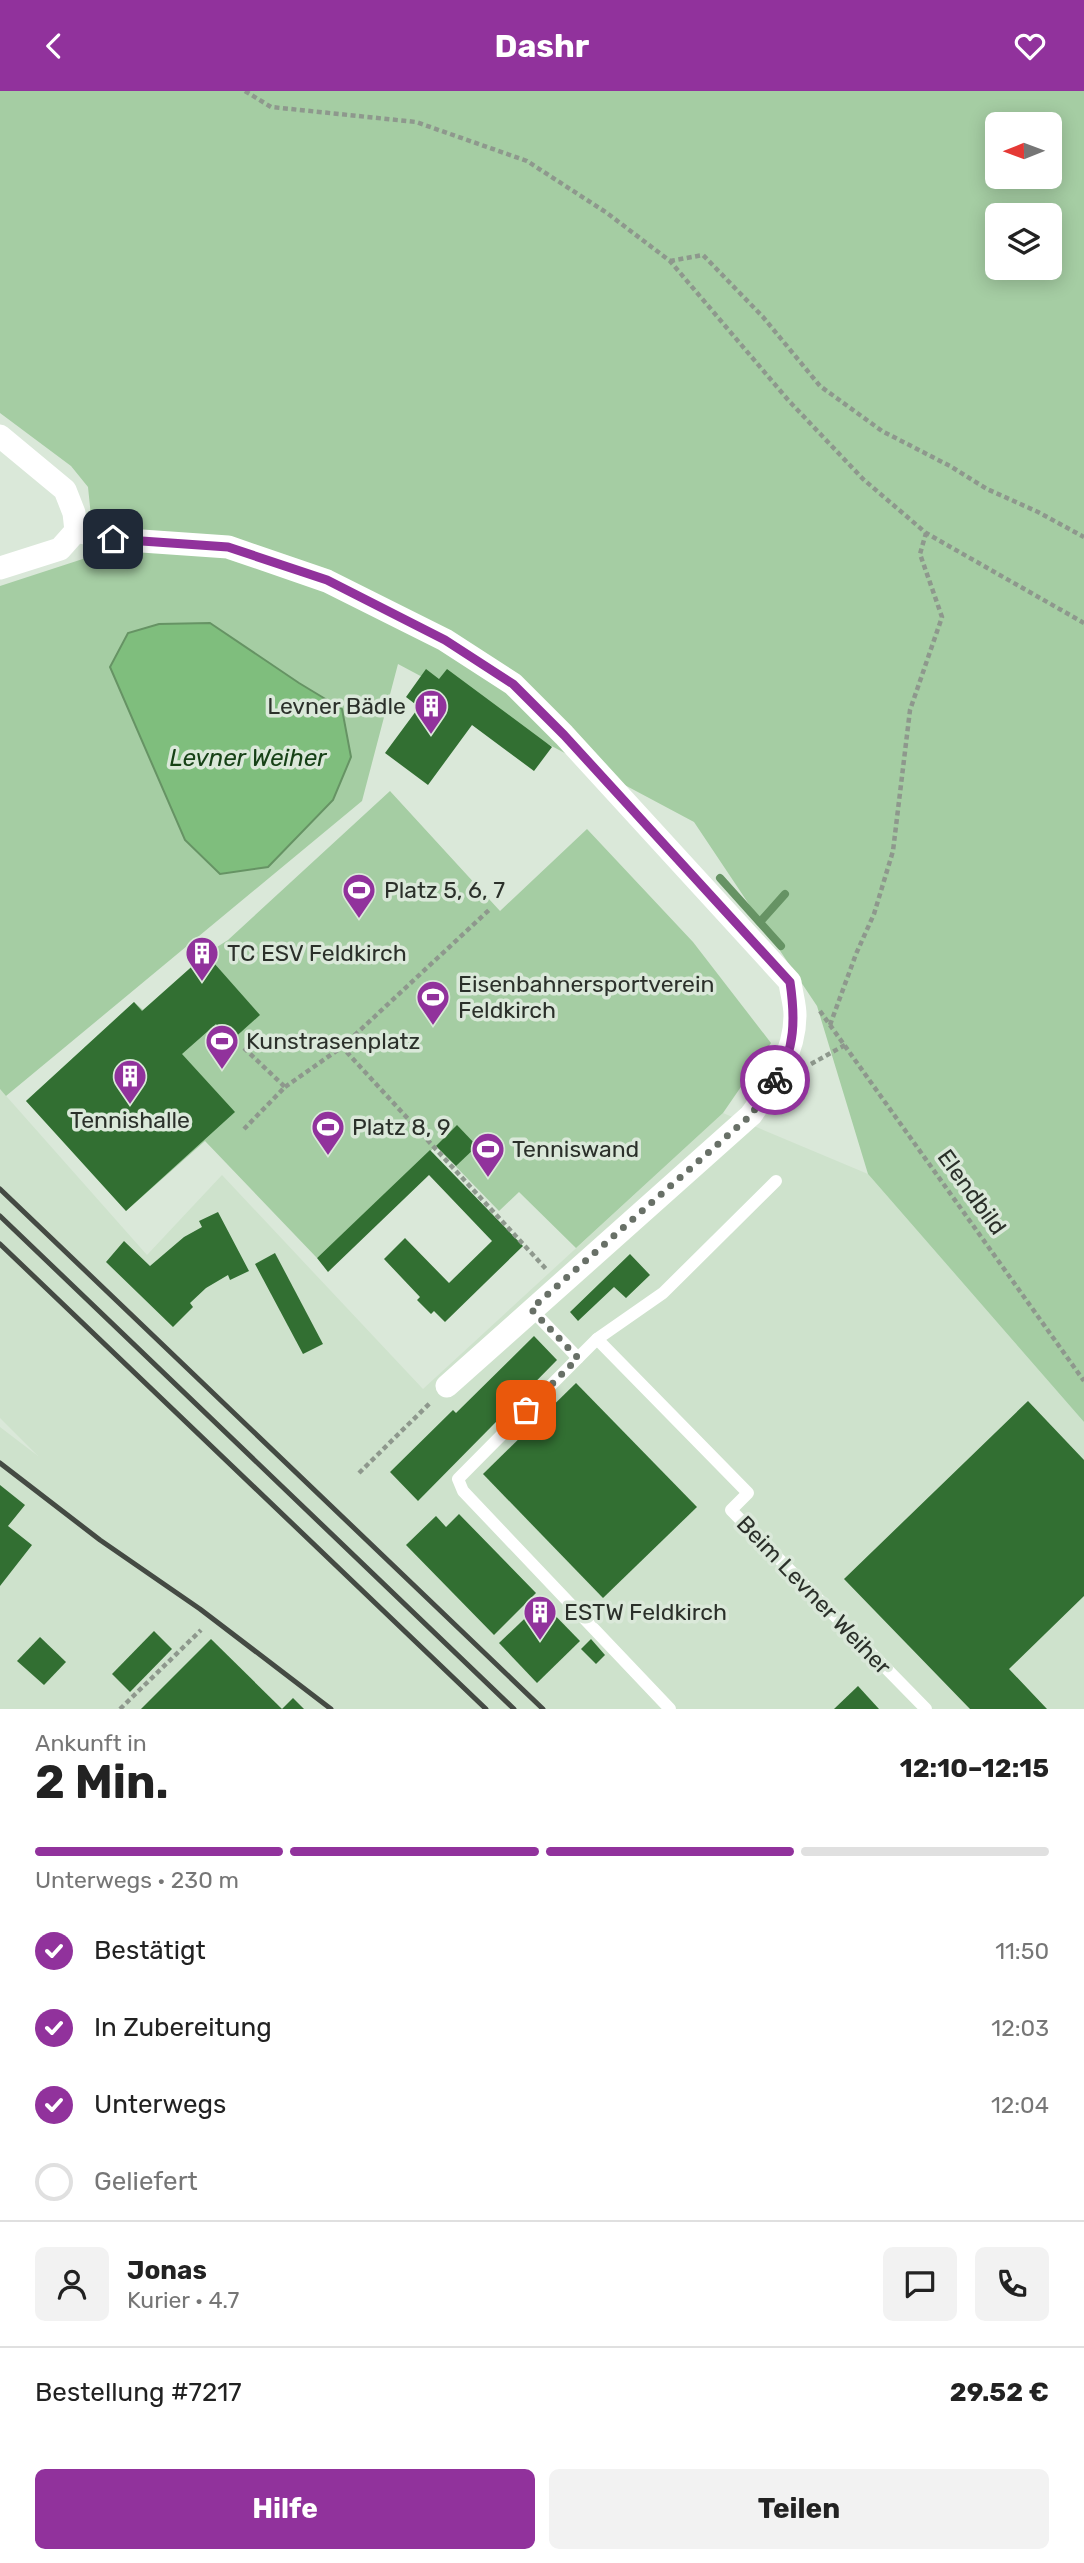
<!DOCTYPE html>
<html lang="de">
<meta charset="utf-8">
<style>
body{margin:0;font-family:Rubik,sans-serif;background:#f2f2f2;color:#222;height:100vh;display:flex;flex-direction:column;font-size:26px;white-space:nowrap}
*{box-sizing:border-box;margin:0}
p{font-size:23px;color:#767676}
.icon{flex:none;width:38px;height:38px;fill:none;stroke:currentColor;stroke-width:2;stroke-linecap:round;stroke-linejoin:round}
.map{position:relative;height:1618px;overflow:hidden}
.drawer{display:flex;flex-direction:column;background:#fff;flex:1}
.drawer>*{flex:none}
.needle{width:46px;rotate:269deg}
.controls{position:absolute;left:985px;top:21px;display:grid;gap:14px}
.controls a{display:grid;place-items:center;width:77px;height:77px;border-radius:10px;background:#fff;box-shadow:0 4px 18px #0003;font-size:35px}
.pin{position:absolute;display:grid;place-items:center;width:60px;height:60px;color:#fff;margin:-30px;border-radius:14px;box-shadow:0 4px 10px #0006}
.courier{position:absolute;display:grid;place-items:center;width:70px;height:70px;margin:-35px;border:5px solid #91329c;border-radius:50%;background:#fff;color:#222;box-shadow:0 2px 9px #0007}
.headline em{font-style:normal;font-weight:700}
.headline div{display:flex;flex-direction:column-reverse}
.headline{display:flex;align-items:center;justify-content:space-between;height:119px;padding:0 35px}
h1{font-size:46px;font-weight:700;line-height:52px}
.bar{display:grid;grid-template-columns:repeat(4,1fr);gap:10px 7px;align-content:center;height:84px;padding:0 35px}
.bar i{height:9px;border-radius:5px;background:#e0e0e0}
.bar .on{background:#91329c}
.bar p{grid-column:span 4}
.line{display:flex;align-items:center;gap:18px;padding:0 35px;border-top:2px solid #e0e0e0}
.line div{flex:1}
.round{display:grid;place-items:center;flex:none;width:74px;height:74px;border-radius:10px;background:#f2f2f2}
ol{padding:0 35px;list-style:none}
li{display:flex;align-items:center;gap:21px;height:77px}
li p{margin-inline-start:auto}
li .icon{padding:7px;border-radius:50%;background:#91329c;color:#fff;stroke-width:4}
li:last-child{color:#767676}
li i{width:38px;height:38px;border:4px solid #e0e0e0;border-radius:50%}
.cta{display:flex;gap:14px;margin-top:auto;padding:14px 35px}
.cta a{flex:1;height:80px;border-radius:10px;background:#91329c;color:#fff;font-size:28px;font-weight:700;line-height:80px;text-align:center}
.cta a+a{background:#f2f2f2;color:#222}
header{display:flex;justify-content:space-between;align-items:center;height:91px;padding:0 35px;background:#91329c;color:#fff;font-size:32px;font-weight:700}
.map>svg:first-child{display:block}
</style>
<header><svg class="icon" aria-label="back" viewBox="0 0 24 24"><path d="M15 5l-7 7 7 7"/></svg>Dashr<svg class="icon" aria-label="heart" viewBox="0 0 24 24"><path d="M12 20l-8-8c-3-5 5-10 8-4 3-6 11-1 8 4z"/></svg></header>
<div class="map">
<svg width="1084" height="1618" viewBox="0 0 1084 1618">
<rect width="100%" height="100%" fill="#dae8d9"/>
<polygon fill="#cee2cc" points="0,998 147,1164 222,1084 423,1298 723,1022 868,1083 1084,1331 1084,1618 0,1618 0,1336 38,1365 0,1327"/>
<g fill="#a5cda3" fill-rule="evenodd">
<path d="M 0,0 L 1084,0 L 1084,1331 L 868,1083 L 817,915 L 694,731 L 398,573 L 362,710 L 6,1005 L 0,998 L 0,495 L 95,464 L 88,396 L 71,375 L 0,322 ZM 998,33 L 1050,33 L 1050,86 L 998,86 ZM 998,124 L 1050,124 L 1050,177 L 998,177 Z"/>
<polygon points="390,700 500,820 587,738 693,851 771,952 723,1022 576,1157 519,1101 499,1120 436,1055 317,1167 205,1050 126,1120 26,1010 134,911 143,919 206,863 228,849"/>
</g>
<polygon fill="#7fbe7d" stroke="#669364" stroke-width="2" points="210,532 299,592 342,618 351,666 333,709 268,776 220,783 185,749 110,576 128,542 159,533"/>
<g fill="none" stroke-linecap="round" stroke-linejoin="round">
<g stroke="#669364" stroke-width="8">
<polyline points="720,787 781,855"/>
<polyline points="760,831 785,803"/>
</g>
</g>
<g fill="#326f32">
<polygon points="426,578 439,588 447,578 552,656 534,680 472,634 428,694 385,662 419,616 406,606"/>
<polygon points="206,863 260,924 231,950 216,933 182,963 235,1021 126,1120 26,1010 134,911 142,920"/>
<polygon points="457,1034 477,1055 456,1075 436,1055"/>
<polygon points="430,1059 523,1155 445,1231 434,1220 431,1223 417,1209 420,1206 384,1168 405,1147 449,1192 492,1150 429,1084 328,1181 317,1167"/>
<polygon points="218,1121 249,1180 230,1189 228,1184 206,1197 190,1212 193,1216 173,1236 106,1171 124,1150 150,1175 184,1146 202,1136 199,1130"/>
<polygon points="275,1162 323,1253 303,1263 255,1173"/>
<polygon points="630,1163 650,1184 626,1207 614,1196 578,1230 570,1221"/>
<polygon points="534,1245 557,1269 418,1410 390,1381 453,1319 456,1322"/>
<polygon points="576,1292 697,1416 603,1507 483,1383"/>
<polygon points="1028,1310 1084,1369 1084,1505 1009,1578 1047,1618 970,1618 844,1488"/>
<polygon points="0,1394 25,1414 8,1435 32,1454 0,1495"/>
<polygon points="459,1423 536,1502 494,1544 406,1454 436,1425 446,1436"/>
<polygon points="542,1511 580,1550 537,1592 499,1552"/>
<polygon points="154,1540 172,1558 130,1601 112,1583"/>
<polygon points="40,1546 66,1571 44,1594 17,1570"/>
<polygon points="211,1548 282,1618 141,1618"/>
<polygon points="591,1548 605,1564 596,1573 581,1558"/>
<polygon points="858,1595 879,1618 834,1618"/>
<polygon points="293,1607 304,1618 282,1618"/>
</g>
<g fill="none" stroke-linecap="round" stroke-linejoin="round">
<g stroke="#8e988d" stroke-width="4.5" stroke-dasharray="5 3.5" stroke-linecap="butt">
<polyline points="245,0 271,16 416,31 527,70 607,122 670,170 789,310 863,388 926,442 1084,532"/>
<polyline points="670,170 703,164 763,226 820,295 882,340 950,375 987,398 1038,421 1084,446"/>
<polyline points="820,920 1084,1290"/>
<polyline points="830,934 856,863 874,823 893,760 910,619 942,526 920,463 926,442"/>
<polyline points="342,956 489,819"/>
<polyline points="244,957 285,996 244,1038"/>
<polyline points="811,973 845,954"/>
<polyline points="285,996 342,956 546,1178"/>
<polyline points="359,1382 431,1311"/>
<polyline points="120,1618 201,1539"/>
</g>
<g stroke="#fff" stroke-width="12">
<polyline points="531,1218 578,1267 597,1248 748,1402 731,1419 926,1618"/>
<polyline points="597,1248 663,1202 776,1090"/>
<polyline points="578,1267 458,1388 463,1400 670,1618"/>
</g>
<g stroke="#fff" stroke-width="23">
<polyline points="0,345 65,399 74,422 76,440 60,458 0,477"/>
<path d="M 76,440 L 113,448 L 228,456 L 327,490 L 445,549 L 513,593 L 564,644 L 790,891 C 791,901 795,913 795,924 C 795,963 773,993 751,1024 L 447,1295"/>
</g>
<g stroke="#444a43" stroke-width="5">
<polyline points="0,1098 543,1618"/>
<polyline points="0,1125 514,1618"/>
<polyline points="0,1153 486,1618"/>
<polyline points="0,1372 100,1449 200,1518 331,1618"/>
</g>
</g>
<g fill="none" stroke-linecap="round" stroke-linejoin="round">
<polyline stroke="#687067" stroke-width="7" stroke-dasharray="0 12.6" points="526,1319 578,1267 531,1218 751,1024 775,989"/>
<path stroke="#91329c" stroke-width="9" d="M 113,448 L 228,456 L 327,489 L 445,549 L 513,593 L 564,644 L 790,891 C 795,925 796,960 775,989"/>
</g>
<defs>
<symbol id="building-pin" viewBox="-11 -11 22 30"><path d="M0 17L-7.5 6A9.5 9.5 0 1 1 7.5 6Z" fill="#91329c" stroke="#dae8d9"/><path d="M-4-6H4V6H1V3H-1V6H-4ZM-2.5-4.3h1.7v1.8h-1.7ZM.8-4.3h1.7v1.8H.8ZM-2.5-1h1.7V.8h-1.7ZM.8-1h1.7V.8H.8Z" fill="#fff"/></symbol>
<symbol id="stadium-pin" viewBox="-11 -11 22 30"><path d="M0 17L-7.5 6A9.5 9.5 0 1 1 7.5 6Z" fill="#91329c" stroke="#dae8d9"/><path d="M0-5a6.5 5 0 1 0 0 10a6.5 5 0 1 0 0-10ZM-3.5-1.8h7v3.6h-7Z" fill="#fff"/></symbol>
</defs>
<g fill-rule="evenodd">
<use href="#building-pin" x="412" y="596" width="38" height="52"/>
<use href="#stadium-pin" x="340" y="780" width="38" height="52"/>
<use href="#building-pin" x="183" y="843" width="38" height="52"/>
<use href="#stadium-pin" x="414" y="887" width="38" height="52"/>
<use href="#stadium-pin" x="203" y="931" width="38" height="52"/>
<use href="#building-pin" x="111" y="966" width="38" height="52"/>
<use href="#stadium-pin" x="309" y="1017" width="38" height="52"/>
<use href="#stadium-pin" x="469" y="1039" width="38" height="52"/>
<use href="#building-pin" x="521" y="1502" width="38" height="52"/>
</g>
<g text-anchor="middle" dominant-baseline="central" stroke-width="7" stroke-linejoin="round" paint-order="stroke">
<g font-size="23" fill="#2b302a" stroke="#dae8d9" text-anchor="start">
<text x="406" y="615" text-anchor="end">Levner Bädle</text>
<text x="384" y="799">Platz 5, 6, 7</text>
<text x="227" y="862">TC ESV Feldkirch</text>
<text x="458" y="893">Eisenbahnersportverein<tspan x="458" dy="26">Feldkirch</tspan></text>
<text x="246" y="950">Kunstrasenplatz</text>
<text x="130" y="1029" text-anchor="middle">Tennishalle</text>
<text x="352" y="1036">Platz 8, 9</text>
<text x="512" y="1058">Tenniswand</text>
<text x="564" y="1521">ESTW Feldkirch</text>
</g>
<g font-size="23" fill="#2b302a" stroke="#dae8d9">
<text transform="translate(972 1101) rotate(54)">Elendbild</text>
<text transform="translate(814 1504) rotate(46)">Beim Levner Weiher</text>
</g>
<g font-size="24" font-style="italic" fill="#164116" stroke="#dae8d9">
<text x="248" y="667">Levner Weiher</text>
</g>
</g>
</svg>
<div class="controls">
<a><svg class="needle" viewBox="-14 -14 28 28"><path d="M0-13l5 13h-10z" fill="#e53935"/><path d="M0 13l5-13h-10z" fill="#767676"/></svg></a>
<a><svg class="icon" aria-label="layers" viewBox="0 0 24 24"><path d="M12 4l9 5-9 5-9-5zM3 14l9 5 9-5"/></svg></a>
</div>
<div class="pin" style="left:526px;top:1319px;background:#ea580c"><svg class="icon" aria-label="bag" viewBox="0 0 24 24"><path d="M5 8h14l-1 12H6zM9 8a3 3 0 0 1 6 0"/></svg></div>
<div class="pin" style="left:113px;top:448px;background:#1f2937"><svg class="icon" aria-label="home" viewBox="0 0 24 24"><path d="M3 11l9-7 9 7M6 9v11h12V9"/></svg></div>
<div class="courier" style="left:775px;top:989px"><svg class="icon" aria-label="bike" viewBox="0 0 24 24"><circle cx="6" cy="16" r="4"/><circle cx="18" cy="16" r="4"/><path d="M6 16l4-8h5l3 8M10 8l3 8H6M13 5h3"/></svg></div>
</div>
<section class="drawer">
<div class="headline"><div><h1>2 Min.</h1><p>Ankunft in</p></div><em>12:10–12:15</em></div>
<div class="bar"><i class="on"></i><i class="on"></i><i class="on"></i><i></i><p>Unterwegs · 230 m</p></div>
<ol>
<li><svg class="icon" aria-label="check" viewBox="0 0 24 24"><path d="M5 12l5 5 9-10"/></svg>Bestätigt<p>11:50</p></li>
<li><svg class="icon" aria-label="check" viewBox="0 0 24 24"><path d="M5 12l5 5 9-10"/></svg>In Zubereitung<p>12:03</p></li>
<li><svg class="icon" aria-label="check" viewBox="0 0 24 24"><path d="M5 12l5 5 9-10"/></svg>Unterwegs<p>12:04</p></li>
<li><i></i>Geliefert</li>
</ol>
<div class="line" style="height:126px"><a class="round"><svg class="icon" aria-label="person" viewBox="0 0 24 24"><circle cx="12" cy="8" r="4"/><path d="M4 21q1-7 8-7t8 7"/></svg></a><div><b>Jonas</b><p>Kurier · 4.7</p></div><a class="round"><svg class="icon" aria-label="chat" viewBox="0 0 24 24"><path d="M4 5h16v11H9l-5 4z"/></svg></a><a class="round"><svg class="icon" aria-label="phone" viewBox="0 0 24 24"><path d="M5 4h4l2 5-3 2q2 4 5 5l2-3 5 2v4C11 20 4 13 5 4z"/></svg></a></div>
<div class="line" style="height:91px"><div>Bestellung #7217</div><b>29.52 €</b></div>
<div class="cta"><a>Hilfe</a><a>Teilen</a></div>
</section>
